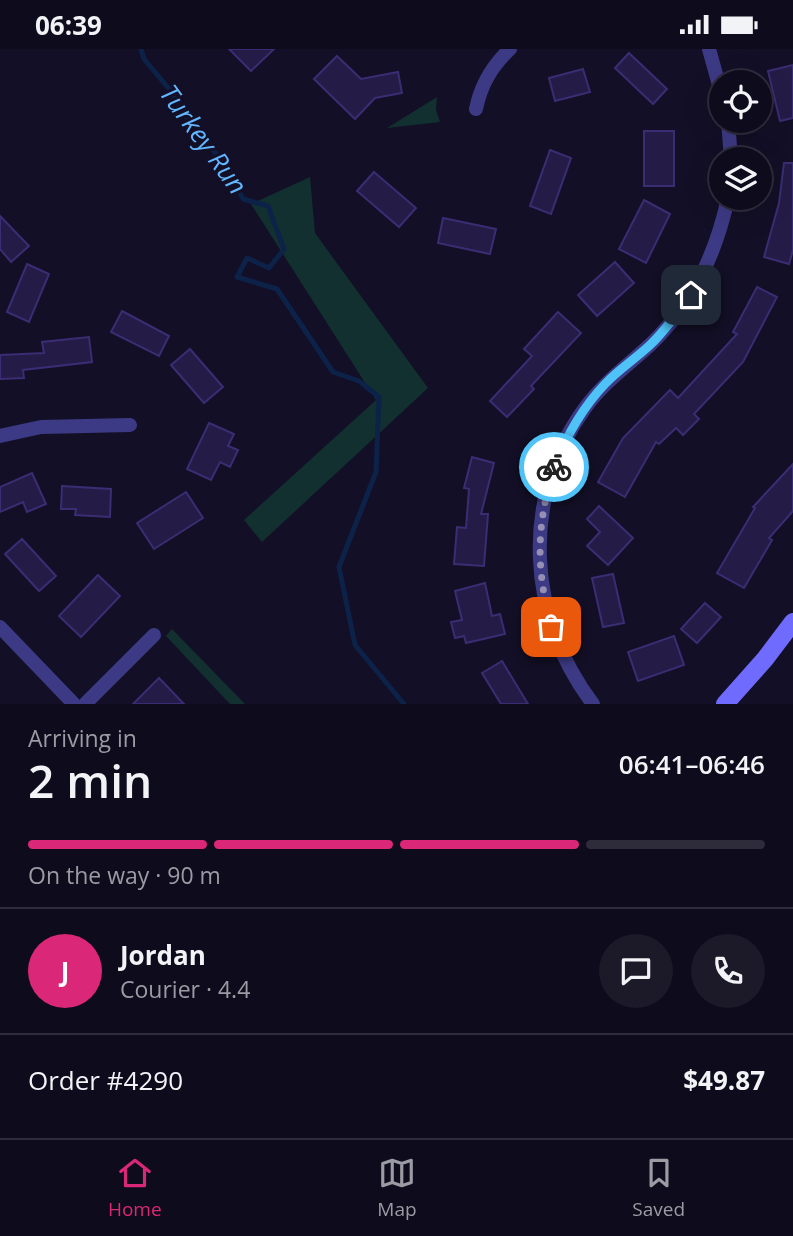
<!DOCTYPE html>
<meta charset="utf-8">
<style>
body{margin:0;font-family:"Open Sans",sans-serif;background:#1c1929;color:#f1f3f6;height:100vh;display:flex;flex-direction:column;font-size:26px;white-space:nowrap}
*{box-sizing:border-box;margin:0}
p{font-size:23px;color:#9b9ba3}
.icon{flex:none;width:38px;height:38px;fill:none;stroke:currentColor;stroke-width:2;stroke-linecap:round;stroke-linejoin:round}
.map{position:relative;height:655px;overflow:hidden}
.details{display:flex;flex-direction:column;background:#0e0b1c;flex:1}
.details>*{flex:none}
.buttons{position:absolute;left:709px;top:21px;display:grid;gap:14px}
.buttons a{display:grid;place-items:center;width:63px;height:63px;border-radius:50%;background:#0e0b1c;box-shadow:0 7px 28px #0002,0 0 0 2px #2e2b3b;font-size:35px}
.pin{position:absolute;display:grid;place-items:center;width:60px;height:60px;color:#fff;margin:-30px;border-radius:14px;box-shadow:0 4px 10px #0006}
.courier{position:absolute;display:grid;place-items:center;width:70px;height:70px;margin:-35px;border:5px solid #4fc3f7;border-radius:50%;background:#fff;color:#222;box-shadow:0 2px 9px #0007}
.overview em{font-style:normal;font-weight:600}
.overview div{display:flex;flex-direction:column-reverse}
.overview{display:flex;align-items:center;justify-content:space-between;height:119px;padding:0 28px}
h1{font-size:46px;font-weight:600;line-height:52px}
.bar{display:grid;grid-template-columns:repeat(4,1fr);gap:10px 7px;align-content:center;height:84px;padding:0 28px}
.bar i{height:9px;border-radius:5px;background:#2e2b3b}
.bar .selected{background:#db2777}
.bar p{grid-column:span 4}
.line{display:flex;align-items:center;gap:18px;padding:0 28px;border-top:2px solid #2e2b3b}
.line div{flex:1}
.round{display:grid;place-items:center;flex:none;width:74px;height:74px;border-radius:37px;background:#1c1929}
.status{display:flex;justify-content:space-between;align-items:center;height:49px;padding:0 35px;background:#0e0b1c;direction:ltr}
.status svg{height:19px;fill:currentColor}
.menu{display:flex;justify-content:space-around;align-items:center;height:98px;border-top:2px solid #2e2b3b;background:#0e0b1c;font-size:19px;color:#9b9ba3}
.menu a{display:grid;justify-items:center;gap:4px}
.menu .selected{color:#db2777}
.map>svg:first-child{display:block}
</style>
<div class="status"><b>06:39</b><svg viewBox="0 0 49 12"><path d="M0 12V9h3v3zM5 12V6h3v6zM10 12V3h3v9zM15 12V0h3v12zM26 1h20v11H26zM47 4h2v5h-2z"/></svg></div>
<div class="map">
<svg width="793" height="655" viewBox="0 0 793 655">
<rect width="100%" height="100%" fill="#130f26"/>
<g fill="#12302f">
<polygon points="437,48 436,61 440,73 387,79"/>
<polygon points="310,128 315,184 428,339 262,493 244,471 376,351 251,155"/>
<polygon points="172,580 245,655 230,655 166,587"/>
</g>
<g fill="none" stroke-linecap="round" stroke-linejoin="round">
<polyline stroke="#0c2248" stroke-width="5" points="141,0 144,10 170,41 194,81 226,115 243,150 268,157 284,200 269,219 247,209 237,228 277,240 333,323 359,332 379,348 376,423 339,518 355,596 404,655"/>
</g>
<g fill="#241b47" stroke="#3b2d73" stroke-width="2">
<polygon points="229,0 274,0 251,22"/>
<polygon points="629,4 667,40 653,55 615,19"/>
<polygon points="337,7 361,30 398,23 402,44 375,49 355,70 314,30"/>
<polygon points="793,16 793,69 780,72 768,22"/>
<polygon points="583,20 590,43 555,52 549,29"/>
<rect x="644" y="82" width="30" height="55"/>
<polygon points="550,101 571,109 551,165 530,157"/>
<polygon points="784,114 793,114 793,201 789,215 764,208 779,154"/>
<polygon points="374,123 416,159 399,178 357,142"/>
<polygon points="644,151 670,165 646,214 619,200"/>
<polygon points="0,167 29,197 11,213 0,200"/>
<polygon points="443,169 496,180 490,205 438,194"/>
<polygon points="615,213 634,234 597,267 578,246"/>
<polygon points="27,215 49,225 29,273 7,263"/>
<polygon points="757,238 777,248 743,313 694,365 699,370 683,386 676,379 659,395 656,393 625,448 598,433 623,389 670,341 678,349 737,285 733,283"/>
<polygon points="122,262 169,287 159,307 111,283"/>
<polygon points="558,263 581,284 531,337 534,340 507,368 490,352 532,307 524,300"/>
<polygon points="89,288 92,313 23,321 24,329 0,330 0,306 44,304 42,293"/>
<polygon points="190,300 223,338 204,354 171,316"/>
<polygon points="209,374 234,385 228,397 238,401 230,418 220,413 211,431 187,420"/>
<polygon points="472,408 494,414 481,465 488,465 484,517 454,515 457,478 466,479 469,440 464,439"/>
<polygon points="793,415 793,462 769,489 772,491 744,539 717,524 755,459 753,458"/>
<polygon points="32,424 46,455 27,463 23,453 0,463 0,438"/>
<polygon points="62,437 111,440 110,468 75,466 76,460 61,460"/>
<polygon points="186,443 203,469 154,500 137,474"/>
<polygon points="599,457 633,489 608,516 587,497 600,483 587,470"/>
<polygon points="22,490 56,527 39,542 5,505"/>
<polygon points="613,525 624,574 603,578 592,529"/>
<polygon points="98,526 120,547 81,588 59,567"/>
<polygon points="485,534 492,567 500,565 505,585 466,594 464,587 455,589 451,573 462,571 455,542"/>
<polygon points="705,554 721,568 697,594 681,580"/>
<polygon points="674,587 684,616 638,632 628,603"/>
<polygon points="502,612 528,655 501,655 482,624"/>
<polygon points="159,629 184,655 133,655"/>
</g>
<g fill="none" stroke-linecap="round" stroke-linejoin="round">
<g stroke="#3d3a85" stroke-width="14">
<polyline points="709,0 721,43"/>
<path d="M 476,60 C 481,35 492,17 510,0"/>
<polyline points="728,72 731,110"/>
<polyline points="0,387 41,378 130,376"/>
<polyline points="0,578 74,655"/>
<polyline points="85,655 154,586"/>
<path d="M 593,655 C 527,569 520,448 585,359 C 603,334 627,317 650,296 C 692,256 716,205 728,149"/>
</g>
<polyline stroke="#6f6bff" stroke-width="18" points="725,655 765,610 793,573"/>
</g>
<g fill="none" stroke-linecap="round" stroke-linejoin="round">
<path stroke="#948fb3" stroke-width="7" stroke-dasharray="0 12.6" d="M 551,578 C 536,517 536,479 554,418"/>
<path stroke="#4fc3f7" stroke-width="9" d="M 554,418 C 566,388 582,359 605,335 C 618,321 635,310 650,296 C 666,281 678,263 691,246"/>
</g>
<g text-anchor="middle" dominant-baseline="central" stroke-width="6" stroke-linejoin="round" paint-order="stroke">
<g font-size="26" font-style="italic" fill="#62b6ff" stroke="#130f26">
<text transform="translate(204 90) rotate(54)">Turkey Run</text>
</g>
</g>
</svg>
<div class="buttons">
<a><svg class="icon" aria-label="locate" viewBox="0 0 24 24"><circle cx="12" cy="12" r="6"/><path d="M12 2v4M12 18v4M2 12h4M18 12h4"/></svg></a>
<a><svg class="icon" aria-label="layers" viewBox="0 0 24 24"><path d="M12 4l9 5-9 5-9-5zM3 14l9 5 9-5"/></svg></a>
</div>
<div class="pin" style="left:551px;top:578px;background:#ea580c"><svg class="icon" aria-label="bag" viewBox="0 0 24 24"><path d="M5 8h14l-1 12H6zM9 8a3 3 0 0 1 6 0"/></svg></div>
<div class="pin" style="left:691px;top:246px;background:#1f2937"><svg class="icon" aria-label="home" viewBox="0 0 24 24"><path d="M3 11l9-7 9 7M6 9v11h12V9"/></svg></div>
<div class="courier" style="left:554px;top:418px"><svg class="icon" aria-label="bike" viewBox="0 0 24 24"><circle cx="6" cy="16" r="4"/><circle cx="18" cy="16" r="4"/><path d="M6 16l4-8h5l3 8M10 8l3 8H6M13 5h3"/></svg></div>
</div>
<section class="details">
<div class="overview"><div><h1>2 min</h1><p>Arriving in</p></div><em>06:41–06:46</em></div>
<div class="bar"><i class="selected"></i><i class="selected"></i><i class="selected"></i><i></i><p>On the way · 90 m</p></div>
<div class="line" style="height:126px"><b class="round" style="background:#db2777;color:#fff">J</b><div><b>Jordan</b><p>Courier · 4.4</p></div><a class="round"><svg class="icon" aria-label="chat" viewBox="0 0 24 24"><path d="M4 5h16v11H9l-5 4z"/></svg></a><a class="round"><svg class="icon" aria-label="phone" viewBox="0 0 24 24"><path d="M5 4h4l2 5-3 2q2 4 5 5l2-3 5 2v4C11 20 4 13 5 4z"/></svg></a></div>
<div class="line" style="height:91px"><div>Order #4290</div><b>$49.87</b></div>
</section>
<nav class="menu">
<a class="selected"><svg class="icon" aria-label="home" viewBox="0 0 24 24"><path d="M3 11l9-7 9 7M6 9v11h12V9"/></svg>Home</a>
<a><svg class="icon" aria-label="map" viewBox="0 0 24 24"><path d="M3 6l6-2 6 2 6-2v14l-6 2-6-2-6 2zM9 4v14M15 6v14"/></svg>Map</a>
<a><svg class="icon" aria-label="saved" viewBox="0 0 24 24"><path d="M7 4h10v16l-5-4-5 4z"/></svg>Saved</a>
</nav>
